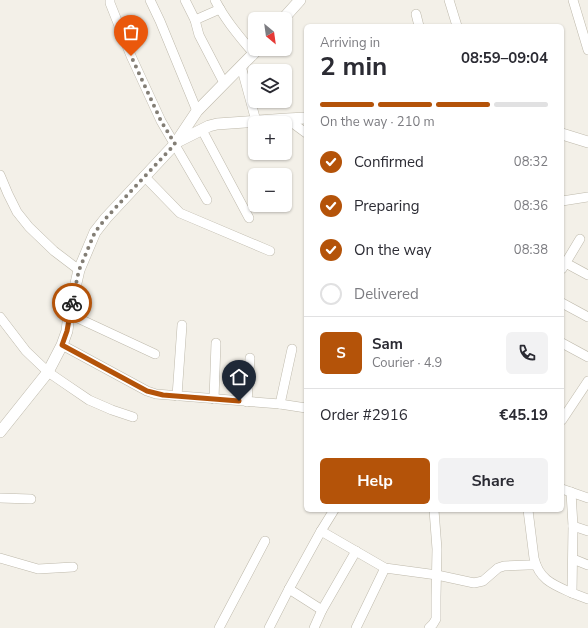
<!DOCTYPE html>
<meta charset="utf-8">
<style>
body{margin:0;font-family:"Nunito Sans",sans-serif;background:#f2f2f3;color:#2b2b33;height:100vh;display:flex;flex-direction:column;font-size:15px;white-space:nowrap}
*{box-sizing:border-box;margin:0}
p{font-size:13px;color:#7c7c81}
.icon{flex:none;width:22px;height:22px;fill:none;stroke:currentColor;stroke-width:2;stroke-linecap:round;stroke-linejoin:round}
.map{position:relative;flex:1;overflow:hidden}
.panel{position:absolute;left:304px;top:24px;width:260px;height:488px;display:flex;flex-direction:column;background:#fff;border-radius:6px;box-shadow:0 1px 3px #0004}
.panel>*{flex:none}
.needle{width:26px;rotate:151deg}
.controls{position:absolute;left:248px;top:12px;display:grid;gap:8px}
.controls a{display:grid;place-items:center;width:44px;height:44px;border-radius:6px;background:#fff;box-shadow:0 1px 3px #0004;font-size:20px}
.pin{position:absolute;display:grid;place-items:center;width:34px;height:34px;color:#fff;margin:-41px -17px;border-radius:50% 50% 50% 0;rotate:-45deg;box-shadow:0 0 4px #0007}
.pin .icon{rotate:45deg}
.courier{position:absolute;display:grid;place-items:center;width:40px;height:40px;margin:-20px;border:3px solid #b45309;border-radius:50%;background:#fff;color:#222;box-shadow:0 1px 5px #0007}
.headline em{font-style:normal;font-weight:700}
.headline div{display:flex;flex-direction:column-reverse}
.headline{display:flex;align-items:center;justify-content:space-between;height:68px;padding:0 16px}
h1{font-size:26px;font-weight:700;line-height:30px}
.bar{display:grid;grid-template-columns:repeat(4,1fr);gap:6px 4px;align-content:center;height:48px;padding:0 16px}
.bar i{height:5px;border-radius:3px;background:#e1e1e2}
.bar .on{background:#b45309}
.bar p{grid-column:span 4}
.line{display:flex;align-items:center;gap:10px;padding:0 16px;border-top:1px solid #e1e1e2}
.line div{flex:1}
.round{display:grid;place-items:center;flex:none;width:42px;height:42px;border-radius:6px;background:#f2f2f3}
ol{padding:0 16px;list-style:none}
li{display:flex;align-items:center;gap:12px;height:44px}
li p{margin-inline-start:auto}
li .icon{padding:4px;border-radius:50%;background:#b45309;color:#fff;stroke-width:4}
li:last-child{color:#7c7c81}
li i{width:22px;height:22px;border:2px solid #e1e1e2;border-radius:50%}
.button{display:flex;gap:8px;margin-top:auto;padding:8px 16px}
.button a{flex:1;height:46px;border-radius:6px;background:#b45309;color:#fff;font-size:16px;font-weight:700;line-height:46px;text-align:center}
.button a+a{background:#f2f2f3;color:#2b2b33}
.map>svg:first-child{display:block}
</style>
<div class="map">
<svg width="588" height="628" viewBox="0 0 588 628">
<rect width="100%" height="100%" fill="#f3f0e8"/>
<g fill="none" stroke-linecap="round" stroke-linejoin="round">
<defs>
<g id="minor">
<polyline points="110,0 110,3 131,56 161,121 207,200"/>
<polyline points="150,0 160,21 197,111"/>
<polyline points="185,0 195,20 199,35 224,83"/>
<path d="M 215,0 C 225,20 240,37 254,54"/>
<polyline points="449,0 457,26"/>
<polyline points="573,0 588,50"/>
<polyline points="416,14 419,26"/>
<polyline points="195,20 220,9"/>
<polyline points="241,66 256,121"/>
<polyline points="287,119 306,133"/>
<polyline points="202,130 249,218"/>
<polyline points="0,175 8,194 17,212 29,227 54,251 79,270"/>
<polyline points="144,176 180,213 270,251"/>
<polyline points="562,201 588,197"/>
<polyline points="562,261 588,275"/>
<polyline points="562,269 580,239"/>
<polyline points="562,303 588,317"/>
<polyline points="69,314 155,354"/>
<polyline points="0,317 26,351 48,372 64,383 89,400 112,410 133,417"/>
<polyline points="562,343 588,357"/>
<polyline points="62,345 147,391 156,394 280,404 306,408"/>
<polyline points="177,396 182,325"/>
<polyline points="214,399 216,343"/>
<polyline points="247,402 250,358"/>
<polyline points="280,404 292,349"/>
<polyline points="562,420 588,381"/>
<polyline points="562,489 588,498"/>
<polyline points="571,492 573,526 572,593 588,599"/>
<polyline points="0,498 31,499"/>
<path d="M 528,510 L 534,558 C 539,580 554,585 572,593"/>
<polyline points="573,526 588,531"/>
<polyline points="321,531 334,510"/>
<polyline points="0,558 38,569 73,567"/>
<polyline points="573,559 588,565"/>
<polyline points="289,589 322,610"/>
<polyline points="219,628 265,541"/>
<polyline points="269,628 289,589 321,531 385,568 437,575 474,583 483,581 498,568 504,566 528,565 536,565"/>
<polyline points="314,628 322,610 356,551"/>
<polyline points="356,628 385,568"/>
<polyline points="429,628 433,624 436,619 436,597 437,549 434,510"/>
</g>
<g id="tertiary">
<polyline points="283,19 300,0"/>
<polyline points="562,134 588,142"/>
<polyline points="175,143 209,126 217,124 287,119 306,118"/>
<polyline points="0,432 48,372 62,345 67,331 69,314 79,270 95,232 106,218 175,144 197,111 258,49"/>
</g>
</defs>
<use href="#minor" stroke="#beb9ab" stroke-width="10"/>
<use href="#tertiary" stroke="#beb9ab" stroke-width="12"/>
<use href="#minor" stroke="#fff" stroke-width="9"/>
<use href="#tertiary" stroke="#fff" stroke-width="11"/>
</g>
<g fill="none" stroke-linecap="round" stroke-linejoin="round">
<polyline stroke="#837e75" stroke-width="4" stroke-dasharray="0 7.2" points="72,303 79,270 95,232 106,218 175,144 161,121 131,56"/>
<polyline stroke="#b45309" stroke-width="5" points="72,303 67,331 62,345 147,391 163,395 239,401"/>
</g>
</svg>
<div class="controls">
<a><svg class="needle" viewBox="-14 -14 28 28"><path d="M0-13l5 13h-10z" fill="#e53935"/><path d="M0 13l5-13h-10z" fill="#7c7c81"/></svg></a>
<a><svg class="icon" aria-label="layers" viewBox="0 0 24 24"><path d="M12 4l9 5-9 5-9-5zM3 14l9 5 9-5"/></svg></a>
<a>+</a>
<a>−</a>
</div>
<div class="pin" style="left:131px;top:56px;background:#ea580c"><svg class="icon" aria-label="bag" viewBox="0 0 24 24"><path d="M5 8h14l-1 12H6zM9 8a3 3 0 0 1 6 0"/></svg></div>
<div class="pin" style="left:239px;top:401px;background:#1f2937"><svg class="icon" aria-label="home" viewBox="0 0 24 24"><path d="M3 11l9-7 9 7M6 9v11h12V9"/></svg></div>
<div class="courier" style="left:72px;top:303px"><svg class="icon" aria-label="bike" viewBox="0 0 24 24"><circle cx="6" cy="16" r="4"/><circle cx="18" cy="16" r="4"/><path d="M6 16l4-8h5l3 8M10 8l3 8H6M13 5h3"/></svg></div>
<section class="panel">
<div class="headline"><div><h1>2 min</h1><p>Arriving in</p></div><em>08:59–09:04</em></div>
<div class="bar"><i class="on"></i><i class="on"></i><i class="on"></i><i></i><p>On the way · 210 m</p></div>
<ol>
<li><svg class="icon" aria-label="check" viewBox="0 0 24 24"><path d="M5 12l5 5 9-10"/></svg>Confirmed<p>08:32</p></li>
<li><svg class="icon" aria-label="check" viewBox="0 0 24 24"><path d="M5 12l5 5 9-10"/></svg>Preparing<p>08:36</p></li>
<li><svg class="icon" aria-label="check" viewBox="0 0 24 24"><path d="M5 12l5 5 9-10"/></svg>On the way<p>08:38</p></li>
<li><i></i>Delivered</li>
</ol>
<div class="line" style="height:72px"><b class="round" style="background:#b45309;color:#fff">S</b><div><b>Sam</b><p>Courier · 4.9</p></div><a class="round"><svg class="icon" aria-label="phone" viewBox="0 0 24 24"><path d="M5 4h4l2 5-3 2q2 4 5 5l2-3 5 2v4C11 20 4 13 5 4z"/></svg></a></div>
<div class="line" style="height:52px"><div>Order #2916</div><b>€45.19</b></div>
<div class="button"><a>Help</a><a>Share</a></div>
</section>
</div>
